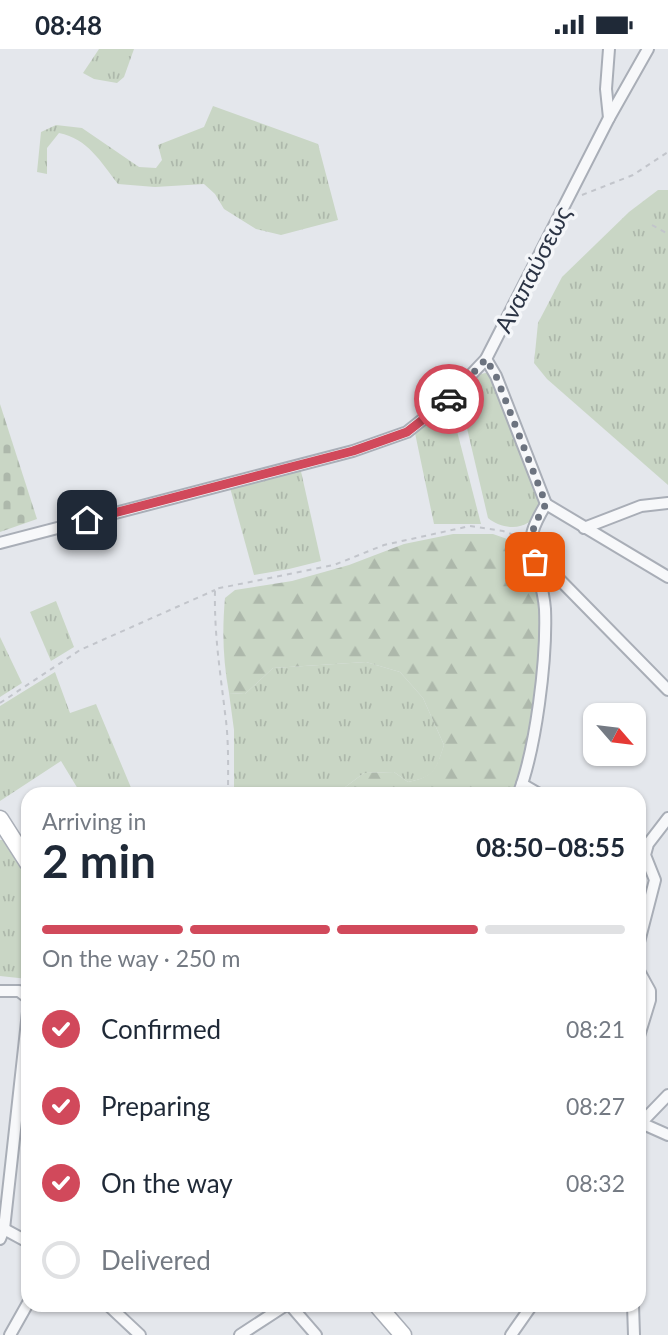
<!DOCTYPE html>
<meta charset="utf-8">
<style>
body{margin:0;font-family:Lato,sans-serif;background:#f6f6f7;color:#1f2937;height:100vh;display:flex;flex-direction:column;font-size:26px;white-space:nowrap}
*{box-sizing:border-box;margin:0}
p{font-size:23px;color:#747a83}
.icon{flex:none;width:38px;height:38px;fill:none;stroke:currentColor;stroke-width:2;stroke-linecap:round;stroke-linejoin:round}
.map{position:relative;flex:1;overflow:hidden}
.details{position:absolute;left:21px;top:738px;width:625px;height:525px;display:flex;flex-direction:column;background:#fff;border-radius:21px;box-shadow:0 2px 5px #0004}
.details>*{flex:none}
.needle{width:46px;rotate:118deg}
.buttons{position:absolute;left:583px;top:654px;display:grid;gap:14px}
.buttons a{display:grid;place-items:center;width:63px;height:63px;border-radius:14px;background:#fff;box-shadow:0 2px 5px #0004;font-size:35px}
.pin{position:absolute;display:grid;place-items:center;width:60px;height:60px;color:#fff;margin:-30px;border-radius:14px;box-shadow:0 4px 10px #0006}
.courier{position:absolute;display:grid;place-items:center;width:70px;height:70px;margin:-35px;border:5px solid #d1495b;border-radius:50%;background:#fff;color:#222;box-shadow:0 2px 9px #0007}
.head em{font-style:normal;font-weight:700}
.head div{display:flex;flex-direction:column-reverse}
.head{display:flex;align-items:center;justify-content:space-between;height:119px;padding:0 21px}
h1{font-size:46px;font-weight:700;line-height:52px}
.bar{display:grid;grid-template-columns:repeat(4,1fr);gap:10px 7px;align-content:center;height:84px;padding:0 21px}
.bar i{height:9px;border-radius:5px;background:#e0e1e3}
.bar .on{background:#d1495b}
.bar p{grid-column:span 4}
ol{padding:0 21px;list-style:none}
li{display:flex;align-items:center;gap:21px;height:77px}
li p{margin-inline-start:auto}
li .icon{padding:7px;border-radius:50%;background:#d1495b;color:#fff;stroke-width:4}
li:last-child{color:#747a83}
li i{width:38px;height:38px;border:4px solid #e0e1e3;border-radius:50%}
.status{display:flex;justify-content:space-between;align-items:center;height:49px;padding:0 35px;background:#fff;direction:ltr}
.status svg{height:19px;fill:currentColor}
.map>svg:first-child{display:block}
</style>
<div class="status"><b>08:48</b><svg viewBox="0 0 49 12"><path d="M0 12V9h3v3zM5 12V6h3v6zM10 12V3h3v9zM15 12V0h3v12zM26 1h20v11H26zM47 4h2v5h-2z"/></svg></div>
<div class="map">
<svg width="668" height="1286" viewBox="0 0 668 1286">
<defs>
<pattern id="grass-tufts" width="24" height="20" patternUnits="userSpaceOnUse" patternTransform="scale(1.75)"><rect width="24" height="20" fill="#c9d6c5"/><path d="M3 7l-1-3M5 7V3M7 7l1-3M15 17l-1-3M17 17v-4M19 17l1-3" fill="none" stroke="#adb8ab"/></pattern>
<pattern id="forest-firs" width="22" height="20" patternUnits="userSpaceOnUse" patternTransform="scale(1.75)"><rect width="22" height="20" fill="#c9d6c5"/><path d="M5 1l3.5 6h-7zM16 11l3.5 6h-7z" fill="#adb8ab"/></pattern>
<pattern id="cemetery-stones" width="16" height="16" patternUnits="userSpaceOnUse" patternTransform="scale(1.75)"><rect width="16" height="16" fill="#c9d6c5"/><path d="M2 7V4a2 2 0 0 1 4 0v3zM10 15v-3a2 2 0 0 1 4 0v3z" fill="#adb8ab"/></pattern>
</defs>
<rect width="100%" height="100%" fill="#e4e7ec"/>
<g fill="url(#grass-tufts)">
<polygon points="99,0 134,0 124,28 117,34 94,30 83,24"/>
<path d="M 213,57 L 318,95 L 338,171 L 281,186 L 256,180 L 224,160 L 215,145 L 204,135 L 155,138 L 118,135 C 100,112 88,90 59,84 L 47,99 L 47,125 L 37,123 L 41,83 L 56,76 L 82,79 L 139,118 L 156,119 L 162,111 L 158,96 L 204,78 Z"/>
<polygon points="658,141 668,141 668,436 547,330 534,314 538,274 562,228 629,163"/>
<path d="M 490,323 L 539,447 C 543,479 508,486 488,469 L 459,345 L 481,325 Z"/>
<polygon points="450,355 481,475 434,475 415,384"/>
<polygon points="300,418 321,512 289,520 254,526 229,435"/>
<polygon points="56,552 74,598 51,612 30,563"/>
<polygon points="0,588 22,634 0,648"/>
<path d="M 366,613 L 400,623 L 423,649 L 444,696 C 436,721 435,728 408,733 L 394,723 L 364,724 L 336,745 L 234,745 L 234,681 L 229,644 L 245,645 L 273,619 Z"/>
<polygon points="55,623 70,664 96,655 132,741 126,745 81,745 61,712 0,752 0,657"/>
<polygon points="0,791 7,791 28,823 28,930 0,927"/>
</g>
<path fill="url(#forest-firs)" d="M 453,485 L 493,485 L 521,495 L 529,512 L 541,559 L 537,625 L 523,718 L 513,745 L 336,745 L 364,724 L 394,723 L 408,733 C 434,728 436,720 444,696 L 423,649 L 400,623 L 366,613 L 273,619 L 245,645 L 229,644 C 223,612 222,582 225,549 L 235,541 L 292,532 L 349,516 L 404,495 Z"/>
<polygon fill="url(#cemetery-stones)" points="0,355 37,470 0,483"/>
<g fill="none" stroke-linecap="round" stroke-linejoin="round">
<defs>
<g id="street">
<polyline points="609,0 606,40 609,69"/>
<polyline points="486,310 496,327 546,455"/>
<path d="M 546,455 C 534,475 526,490 535,513 L 560,531 L 668,641"/>
<polyline points="546,455 668,528"/>
<polyline points="584,479 641,457 668,454"/>
<polyline points="0,494 353,402 407,383 447,351 486,310 609,69 648,0"/>
<polyline points="522,735 541,746"/>
<path d="M 518,746 C 536,700 547,610 545,560 C 544,544 539,529 535,513"/>
<polyline points="639,893 655,831 645,806 648,795 668,769"/>
<polyline points="639,922 650,942 650,951 639,987"/>
<polyline points="0,942 19,942 28,949"/>
<polyline points="641,1074 668,1086"/>
<polyline points="639,1076 668,1046"/>
<polyline points="4,1180 28,1193"/>
<polyline points="0,1190 4,1180 28,963"/>
<polyline points="108,1256 140,1286"/>
<polyline points="290,1256 316,1286"/>
<polyline points="633,1256 634,1286"/>
<polyline points="10,1286 28,1254"/>
<polyline points="240,1286 286,1256"/>
<polyline points="511,1286 532,1256"/>
</g>
<g id="secondary">
<polyline points="0,770 28,814"/>
<polyline points="377,1256 403,1286"/>
</g>
</defs>
<use href="#street" stroke="#a9aeb7" stroke-width="14"/>
<use href="#secondary" stroke="#a9aeb7" stroke-width="19"/>
<g stroke="#c2c5cb" stroke-width="2" stroke-dasharray="5 5" stroke-linecap="butt">
<polyline points="582,146 633,126 668,103"/>
<polyline points="652,176 668,185"/>
<polyline points="0,654 80,601 215,541"/>
<path d="M 228,746 C 228,719 229,691 225,664 C 220,621 214,585 215,540 L 334,516 L 384,496 L 470,477 L 503,482 L 522,489"/>
</g>
<use href="#street" stroke="#f7f8fa" stroke-width="10"/>
<use href="#secondary" stroke="#fff" stroke-width="16"/>
</g>
<g fill="none" stroke-linecap="round" stroke-linejoin="round">
<path stroke="#6c737f" stroke-width="7" stroke-dasharray="0 12.6" d="M 449,350 L 486,310 L 496,327 L 546,455 C 534,475 526,490 535,513"/>
<polyline stroke="#d1495b" stroke-width="9" points="87,471 353,402 407,383 449,350"/>
</g>
<g text-anchor="middle" dominant-baseline="central" stroke-width="7" stroke-linejoin="round" paint-order="stroke">
<g font-size="24" fill="#2b3445" stroke="#f4f6f9">
<text transform="translate(532 220) rotate(-63)">Αναπαύσεως</text>
</g>
</g>
</svg>
<div class="buttons">
<a><svg class="needle" viewBox="-14 -14 28 28"><path d="M0-13l5 13h-10z" fill="#e53935"/><path d="M0 13l5-13h-10z" fill="#747a83"/></svg></a>
</div>
<div class="pin" style="left:535px;top:513px;background:#ea580c"><svg class="icon" aria-label="bag" viewBox="0 0 24 24"><path d="M5 8h14l-1 12H6zM9 8a3 3 0 0 1 6 0"/></svg></div>
<div class="pin" style="left:87px;top:471px;background:#1f2937"><svg class="icon" aria-label="home" viewBox="0 0 24 24"><path d="M3 11l9-7 9 7M6 9v11h12V9"/></svg></div>
<div class="courier" style="left:449px;top:350px"><svg class="icon" aria-label="car" viewBox="0 0 24 24"><path d="M5 17H2v-5l4-1 3-4h7l3 4 3 1v5h-3M9 17h6M6 11h13"/><circle cx="7" cy="17" r="2"/><circle cx="17" cy="17" r="2"/></svg></div>
<section class="details">
<div class="head"><div><h1>2 min</h1><p>Arriving in</p></div><em>08:50–08:55</em></div>
<div class="bar"><i class="on"></i><i class="on"></i><i class="on"></i><i></i><p>On the way · 250 m</p></div>
<ol>
<li><svg class="icon" aria-label="check" viewBox="0 0 24 24"><path d="M5 12l5 5 9-10"/></svg>Confirmed<p>08:21</p></li>
<li><svg class="icon" aria-label="check" viewBox="0 0 24 24"><path d="M5 12l5 5 9-10"/></svg>Preparing<p>08:27</p></li>
<li><svg class="icon" aria-label="check" viewBox="0 0 24 24"><path d="M5 12l5 5 9-10"/></svg>On the way<p>08:32</p></li>
<li><i></i>Delivered</li>
</ol>
</section>
</div>
